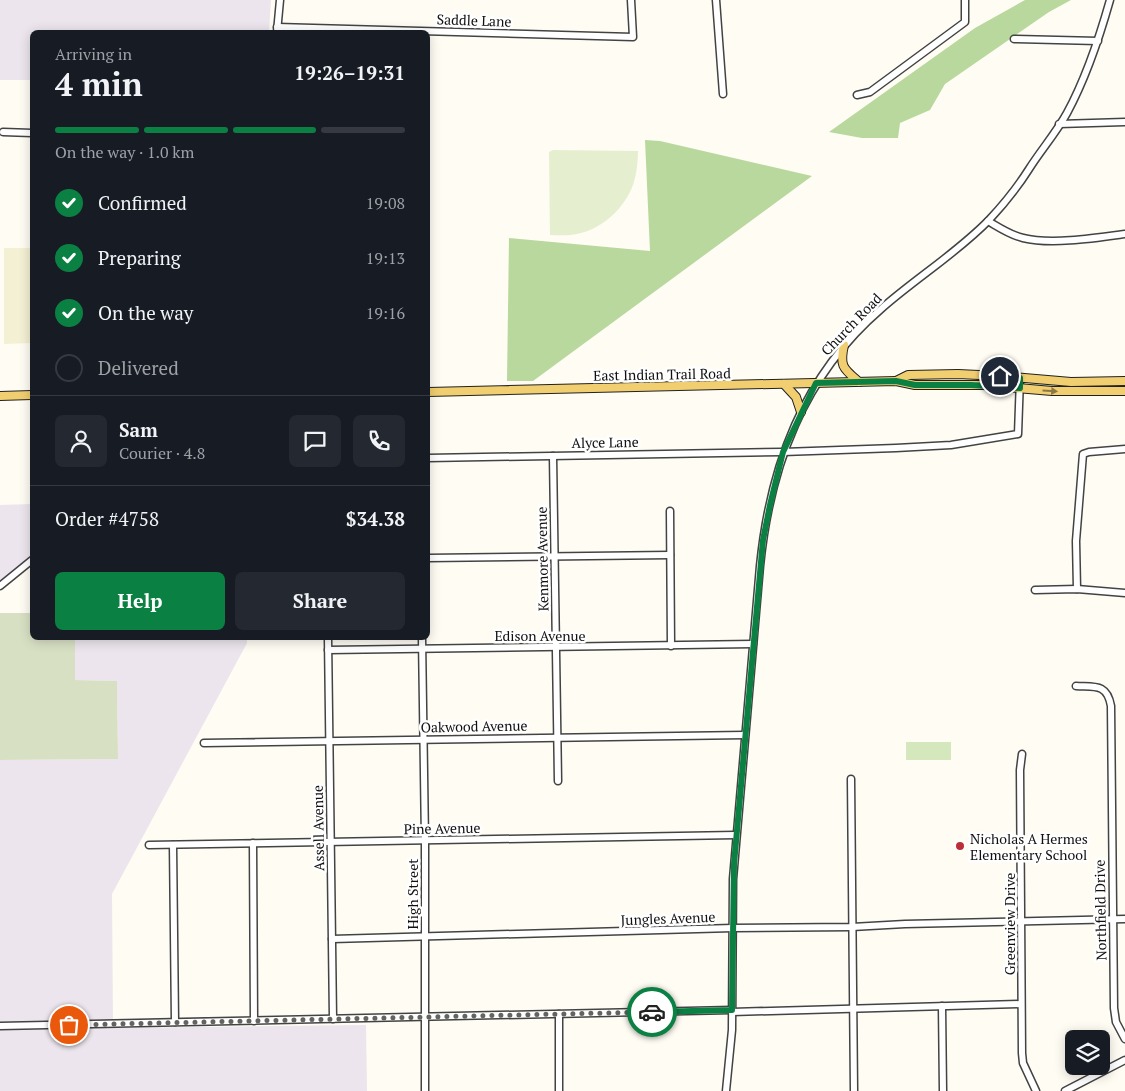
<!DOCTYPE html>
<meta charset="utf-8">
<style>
body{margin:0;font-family:"PT Serif",serif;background:#242831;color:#f1f3f6;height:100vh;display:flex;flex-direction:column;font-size:19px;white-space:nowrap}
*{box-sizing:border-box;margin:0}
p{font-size:16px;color:#9ea1a6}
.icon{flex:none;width:28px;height:28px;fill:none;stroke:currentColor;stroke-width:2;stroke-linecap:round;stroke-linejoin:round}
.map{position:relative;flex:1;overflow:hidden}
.sheet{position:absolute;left:30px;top:30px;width:400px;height:610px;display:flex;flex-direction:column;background:#171b24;border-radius:8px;box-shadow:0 2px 12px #0003}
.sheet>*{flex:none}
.fabs{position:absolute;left:1065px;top:1030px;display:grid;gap:10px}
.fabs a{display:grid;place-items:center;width:45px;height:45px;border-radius:8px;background:#171b24;box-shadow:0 2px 12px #0003;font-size:25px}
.pin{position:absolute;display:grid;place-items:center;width:42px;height:42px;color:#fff;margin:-21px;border:2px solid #fff;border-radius:50%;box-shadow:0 1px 5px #0007}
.courier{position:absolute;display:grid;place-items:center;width:50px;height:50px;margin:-25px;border:4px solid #0b8043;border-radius:50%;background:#fff;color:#222;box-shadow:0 1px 6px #0007}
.overview em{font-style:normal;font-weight:600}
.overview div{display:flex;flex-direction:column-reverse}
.overview{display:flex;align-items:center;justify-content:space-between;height:85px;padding:0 25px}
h1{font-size:32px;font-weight:600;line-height:38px}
.bar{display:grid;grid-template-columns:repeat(4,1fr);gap:8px 5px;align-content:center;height:60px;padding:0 25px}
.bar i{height:6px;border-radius:4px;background:#363941}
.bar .selected{background:#0b8043}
.bar p{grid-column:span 4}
.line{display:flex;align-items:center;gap:12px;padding:0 25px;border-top:1px solid #363941}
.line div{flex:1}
.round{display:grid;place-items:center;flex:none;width:52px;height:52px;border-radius:8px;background:#242831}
ol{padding:0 25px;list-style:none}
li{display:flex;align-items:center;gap:15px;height:55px}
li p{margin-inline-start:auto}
li .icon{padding:5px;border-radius:50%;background:#0b8043;color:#fff;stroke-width:4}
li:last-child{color:#9ea1a6}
li i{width:28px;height:28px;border:2px solid #363941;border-radius:50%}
.cta{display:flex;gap:10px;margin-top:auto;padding:10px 25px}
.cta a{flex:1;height:58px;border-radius:8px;background:#0b8043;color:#fff;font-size:20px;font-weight:600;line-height:58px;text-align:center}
.cta a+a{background:#242831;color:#f1f3f6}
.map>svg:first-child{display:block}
</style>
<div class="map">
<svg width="1125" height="1091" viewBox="0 0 1125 1091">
<rect width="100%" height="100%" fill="#fefcf3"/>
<g fill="#ece5ed">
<polygon points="0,0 271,0 269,32 32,32 32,80 0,80"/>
<polygon points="32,504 32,554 0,584 0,505"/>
<polygon points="75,638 247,638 247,643 112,894 113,1028 366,1025 367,1091 0,1091 0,760 118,759 117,681 75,680"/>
</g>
<polygon fill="#f4f0d4" points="4,248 32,248 32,343 4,344"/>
<g fill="#d5e8bd">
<polygon points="1032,383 1061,385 1125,385 1125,387 1064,388 1026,385"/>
<rect x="906" y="742" width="45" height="18"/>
</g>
<g fill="#b9d89d">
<polygon points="1025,0 1071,0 1049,12 945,84 930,110 900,123 898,138 862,138 829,132 975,28"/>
<polygon points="645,140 660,141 812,176 533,381 507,381 509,238 650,251"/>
</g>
<polygon fill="#d8e0c4" points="0,613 32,613 32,638 75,638 75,680 117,681 118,759 0,760"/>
<path fill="#e5efcf" d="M 553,150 L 638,151 C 638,160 637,169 635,178 C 629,204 604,229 577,234 C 568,236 559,235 550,235 L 549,152 Z"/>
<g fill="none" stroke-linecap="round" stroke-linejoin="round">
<defs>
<g id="minor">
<polyline points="716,0 723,94"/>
<polyline points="277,27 633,37 631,0"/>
<polyline points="277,32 280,0"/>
<polyline points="1014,39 1098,41"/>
<polyline points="857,95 870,92 965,22 965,0"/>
<polyline points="1059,124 1125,122"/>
<polyline points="3,132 32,133"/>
<path d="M 988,221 C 1000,228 1010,235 1023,238 C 1051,245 1096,238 1125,234"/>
<polyline points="553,456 558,781"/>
<polyline points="428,458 783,452 896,448 951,445 1018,434 1020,378"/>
<polyline points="670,511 671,646"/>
<polyline points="428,558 670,555"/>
<polyline points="0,586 32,560"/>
<polyline points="1077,589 1076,541 1083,454 1089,452 1125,449"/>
<polyline points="1035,590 1077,589 1125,593"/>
<polyline points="328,638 333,1019"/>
<polyline points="422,638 425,841 425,1091"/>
<polyline points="328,650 753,644"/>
<path d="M 1076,686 C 1094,687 1107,683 1111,706 L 1114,1008 L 1116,1022 L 1125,1039"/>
<polyline points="204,743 745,735"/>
<polyline points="1022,754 1020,770 1022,1053 1023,1063 1036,1091"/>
<polyline points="851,779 854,1091"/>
<polyline points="253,843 254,1021"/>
<polyline points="149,845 736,835"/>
<polyline points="173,845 175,1022"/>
<polyline points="332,939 733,928 852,927 905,924 1125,919"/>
<polyline points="942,1006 943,1091"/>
<polyline points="732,1012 1021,1004"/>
<polyline points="559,1014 559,1091"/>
<polyline points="0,1026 732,1010"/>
<path d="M 726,1091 L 732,1030 L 733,879 L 760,566 C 770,466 803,376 881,309 C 916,278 957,253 989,220 C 1004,204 1017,188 1029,169 C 1041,150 1056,133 1067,113 C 1086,78 1099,39 1110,0"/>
<polyline points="1065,1091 1125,1060"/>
</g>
<g id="major">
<path d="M 844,345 C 839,367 844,369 859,382"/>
<polyline points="896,381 908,375 958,374 1000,376 1071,382 1125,381"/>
<polyline points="784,384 796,397 801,412"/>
<polyline points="428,392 896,381 915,385 983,385 1052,391 1125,391"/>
<polyline points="0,396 32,395"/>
</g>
</defs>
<use href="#minor" stroke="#434343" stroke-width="9"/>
<use href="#major" stroke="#212121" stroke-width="10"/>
<use href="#minor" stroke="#fff" stroke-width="6"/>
<use href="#major" stroke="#f1ce70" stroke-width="8"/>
</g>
<defs><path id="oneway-solid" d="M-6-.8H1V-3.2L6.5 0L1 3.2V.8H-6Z" transform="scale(1.25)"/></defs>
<use fill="#8c7845" href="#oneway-solid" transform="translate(1050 391) rotate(4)"/>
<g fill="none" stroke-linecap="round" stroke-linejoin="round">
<polyline stroke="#63635f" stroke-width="5" stroke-dasharray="0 9" points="69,1025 652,1012"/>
<polyline stroke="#0b8043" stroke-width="6" points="652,1012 732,1010 734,864 763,540 770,505 783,452 816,383 896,381 915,385 971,385 1020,388 1020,378 1000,376"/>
</g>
<circle fill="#ba2e38" stroke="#fff" stroke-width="2" cx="960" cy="846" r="5"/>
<g text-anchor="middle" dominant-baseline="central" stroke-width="5" stroke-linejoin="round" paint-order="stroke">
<g font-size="14" fill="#101010" stroke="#fff">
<text transform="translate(474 20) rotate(2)">Saddle Lane</text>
<text transform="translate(851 324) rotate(-46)">Church Road</text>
<text transform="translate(662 374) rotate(-1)">East Indian Trail Road</text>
<text transform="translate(605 442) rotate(-1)">Alyce Lane</text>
<text transform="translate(542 559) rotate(-91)">Kenmore Avenue</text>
<text x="540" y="635">Edison Avenue</text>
<text transform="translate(474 726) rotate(-1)">Oakwood Avenue</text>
<text transform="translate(318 828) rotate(-91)">Assell Avenue</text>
<text transform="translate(442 828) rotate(-1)">Pine Avenue</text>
<text transform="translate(412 894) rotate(-90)">High Street</text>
<text transform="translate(1100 910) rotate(-91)">Northfield Drive</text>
<text transform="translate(668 918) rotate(-2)">Jungles Avenue</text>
<text transform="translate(1009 924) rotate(-90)">Greenview Drive</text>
</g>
<g font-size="14" fill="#101010" stroke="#fff" text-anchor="start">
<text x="970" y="838">Nicholas A Hermes<tspan x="970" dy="16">Elementary School</tspan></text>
</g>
</g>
</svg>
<div class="fabs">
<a><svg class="icon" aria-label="layers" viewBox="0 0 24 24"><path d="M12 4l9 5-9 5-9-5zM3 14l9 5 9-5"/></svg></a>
</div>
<div class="pin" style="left:69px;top:1025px;background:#ea580c"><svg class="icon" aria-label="bag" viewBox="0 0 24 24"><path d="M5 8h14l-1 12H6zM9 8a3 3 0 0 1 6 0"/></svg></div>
<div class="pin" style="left:1000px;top:376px;background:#1f2937"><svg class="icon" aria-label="home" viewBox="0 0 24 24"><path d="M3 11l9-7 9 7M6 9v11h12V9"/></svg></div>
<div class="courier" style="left:652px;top:1012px"><svg class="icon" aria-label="car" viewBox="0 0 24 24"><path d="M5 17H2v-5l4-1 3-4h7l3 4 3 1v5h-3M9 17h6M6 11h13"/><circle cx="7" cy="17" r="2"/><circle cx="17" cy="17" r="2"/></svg></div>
<section class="sheet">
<div class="overview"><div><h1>4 min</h1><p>Arriving in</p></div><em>19:26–19:31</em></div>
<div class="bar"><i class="selected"></i><i class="selected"></i><i class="selected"></i><i></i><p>On the way · 1.0 km</p></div>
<ol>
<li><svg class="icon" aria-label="check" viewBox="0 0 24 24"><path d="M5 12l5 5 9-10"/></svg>Confirmed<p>19:08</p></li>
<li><svg class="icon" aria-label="check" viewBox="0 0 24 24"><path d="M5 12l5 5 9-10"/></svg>Preparing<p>19:13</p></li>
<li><svg class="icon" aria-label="check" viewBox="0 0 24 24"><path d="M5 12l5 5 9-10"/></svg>On the way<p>19:16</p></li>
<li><i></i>Delivered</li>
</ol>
<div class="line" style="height:90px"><a class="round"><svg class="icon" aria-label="person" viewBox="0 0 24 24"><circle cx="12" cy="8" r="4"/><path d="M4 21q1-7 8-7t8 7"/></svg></a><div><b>Sam</b><p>Courier · 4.8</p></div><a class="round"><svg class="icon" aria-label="chat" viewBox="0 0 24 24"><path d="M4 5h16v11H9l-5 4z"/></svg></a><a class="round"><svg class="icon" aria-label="phone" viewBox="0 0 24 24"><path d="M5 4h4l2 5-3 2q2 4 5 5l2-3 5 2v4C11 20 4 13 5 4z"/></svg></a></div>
<div class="line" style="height:65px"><div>Order #4758</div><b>$34.38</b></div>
<div class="cta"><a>Help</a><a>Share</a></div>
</section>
</div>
